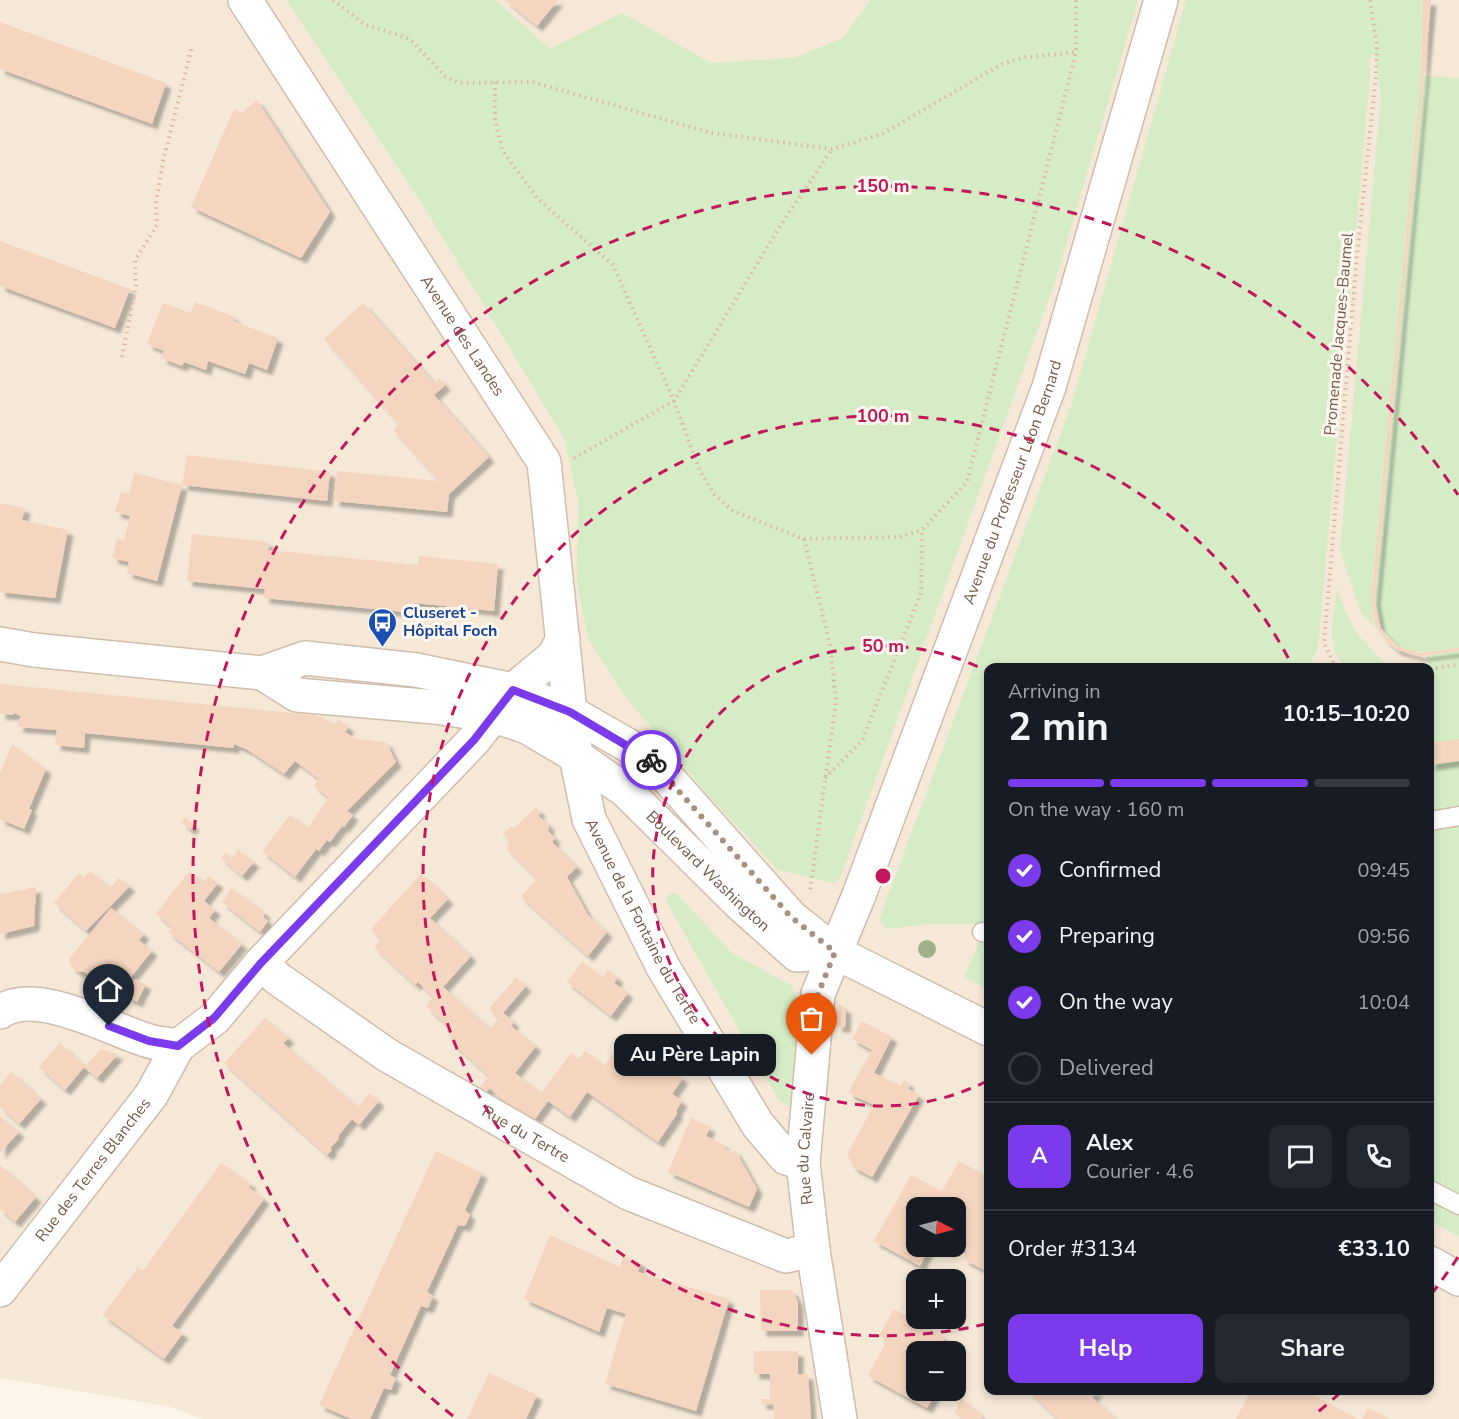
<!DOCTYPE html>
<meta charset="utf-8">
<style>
body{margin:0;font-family:"Nunito Sans",sans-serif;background:#242831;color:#f1f3f6;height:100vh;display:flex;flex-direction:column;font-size:22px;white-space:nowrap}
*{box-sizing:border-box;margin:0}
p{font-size:20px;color:#9ea1a6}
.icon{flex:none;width:33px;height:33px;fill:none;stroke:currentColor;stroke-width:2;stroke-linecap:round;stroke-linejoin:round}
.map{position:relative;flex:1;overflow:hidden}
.sheet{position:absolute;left:984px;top:663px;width:450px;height:732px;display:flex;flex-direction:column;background:#171b24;border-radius:12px;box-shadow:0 3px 9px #0003}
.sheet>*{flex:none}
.needle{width:39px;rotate:96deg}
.buttons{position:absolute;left:906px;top:1197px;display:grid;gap:12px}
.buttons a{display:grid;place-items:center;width:60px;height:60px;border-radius:12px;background:#171b24;box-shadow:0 3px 9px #0003;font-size:30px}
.pin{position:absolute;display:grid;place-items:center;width:51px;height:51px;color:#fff;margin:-62px -26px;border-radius:50% 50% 50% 0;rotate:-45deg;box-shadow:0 0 6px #0007}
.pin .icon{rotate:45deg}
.courier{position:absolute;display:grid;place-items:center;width:60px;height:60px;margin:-30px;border:4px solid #7c3aed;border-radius:50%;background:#fff;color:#222;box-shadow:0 2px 8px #0007}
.bubble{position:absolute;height:42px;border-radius:12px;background:#171b24;box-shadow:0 3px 9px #0003;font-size:20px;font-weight:700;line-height:42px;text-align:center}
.overview em{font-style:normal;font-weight:700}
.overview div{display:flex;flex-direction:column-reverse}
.overview{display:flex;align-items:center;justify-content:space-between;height:102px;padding:0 24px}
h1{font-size:39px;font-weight:700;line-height:45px}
.bar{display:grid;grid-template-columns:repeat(4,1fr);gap:9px 6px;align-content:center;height:72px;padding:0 24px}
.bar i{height:8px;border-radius:4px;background:#363941}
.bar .selected{background:#7c3aed}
.bar p{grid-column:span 4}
.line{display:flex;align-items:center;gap:15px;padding:0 24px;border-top:2px solid #363941}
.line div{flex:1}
.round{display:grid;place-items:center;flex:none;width:63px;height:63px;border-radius:12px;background:#242831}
ol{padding:0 24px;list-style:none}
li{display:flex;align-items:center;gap:18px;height:66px}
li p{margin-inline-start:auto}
li .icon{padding:6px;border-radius:50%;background:#7c3aed;color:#fff;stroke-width:4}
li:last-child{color:#9ea1a6}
li i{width:33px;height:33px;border:3px solid #363941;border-radius:50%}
.action{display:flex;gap:12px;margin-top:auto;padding:12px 24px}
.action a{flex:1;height:69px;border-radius:12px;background:#7c3aed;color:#fff;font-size:24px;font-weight:700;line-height:69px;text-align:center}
.action a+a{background:#242831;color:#f1f3f6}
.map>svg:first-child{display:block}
</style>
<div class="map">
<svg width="1459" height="1419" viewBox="0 0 1459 1419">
<defs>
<filter id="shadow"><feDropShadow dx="5.5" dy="5.5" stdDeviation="1.5" flood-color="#0004"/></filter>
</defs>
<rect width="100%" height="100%" fill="#fdf5e9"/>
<path fill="#f5e8d7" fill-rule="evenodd" d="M 0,0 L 1459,0 L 1459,1419 L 203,1419 L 170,1407 L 0,1378 ZM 988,668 L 1430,668 L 1430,1390 L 988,1390 ZM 916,1208 L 956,1208 L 956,1246 L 916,1246 ZM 916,1280 L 956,1280 L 956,1318 L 916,1318 ZM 916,1352 L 956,1352 L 956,1390 L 916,1390 Z"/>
<g fill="#d5ecc6">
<polygon points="286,0 496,0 550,49 622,13 711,63 794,58 843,38 870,0 1138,0 1055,282 840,878 832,883 778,870 707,794 624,695 588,638 577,583 578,500 564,438 429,215"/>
<polygon points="1186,0 1423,0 1421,75 1371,600 1373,618 1378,630 1361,613 1340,551 1381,97 1374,53 1369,61 1370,78 1318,647 1309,667 988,668 988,990 964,977 978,945 982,924 928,924 887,929 879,920 1072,403"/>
<path d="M 1424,76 L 1459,78 L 1459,648 C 1410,655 1383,657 1375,600 Z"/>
<path d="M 1337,588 L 1348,618 L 1359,636 L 1388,667 C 1378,668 1365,669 1355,668 C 1321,662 1335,610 1337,588 Z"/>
<polygon points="1459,651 1459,1236 1430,1221 1431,673 1427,656"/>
<polygon points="671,893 677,894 732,953 792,986 798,1000 792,1103 789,1106 779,1101 666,901"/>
</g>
<g fill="#f4d5bf" filter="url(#shadow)">
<polygon points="505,0 558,0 537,26"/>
<polygon points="1423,0 1431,0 1375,600 1380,628 1399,647 1420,653 1459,648 1459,651 1420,656 1397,650 1386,641 1375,624 1371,600 1421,75"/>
<polygon points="0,22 166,83 152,124 0,69"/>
<polygon points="257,100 330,212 301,258 191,207 234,109 242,113"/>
<polygon points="0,241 130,289 115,328 0,286"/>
<polygon points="195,302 235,317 233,321 278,338 267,370 249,363 245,374 208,361 206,370 184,362 182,366 161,358 164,351 147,344 163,303 191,313"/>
<polygon points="363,303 434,383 439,378 445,385 434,395 489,457 449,494 447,512 334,501 337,471 439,481 393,430 399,424 324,339"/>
<polygon points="187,455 330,472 327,501 182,485"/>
<polygon points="134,473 182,485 157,581 127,573 129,562 112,558 117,539 124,541 130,516 115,512 121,492 129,494"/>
<polygon points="0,503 25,508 22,520 68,530 55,598 0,592"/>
<polygon points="192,534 269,542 268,550 418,565 419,556 498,564 494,611 415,603 414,613 264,598 265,589 187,581"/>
<polygon points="0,684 321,716 334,725 338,719 349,727 345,732 356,739 386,742 396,762 347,811 353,815 344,827 342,826 330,842 327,840 319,851 316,849 295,877 262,851 290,815 308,827 329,798 314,786 319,779 295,761 284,774 248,750 234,744 234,748 85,733 84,748 55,745 57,730 17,727 21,716 14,713 13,715 0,714"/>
<polygon points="1459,739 1459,761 1430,765 1430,743"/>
<polygon points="12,744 46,769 29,809 32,810 24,829 0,819 0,773"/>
<polygon points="536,807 540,811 537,815 549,825 548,831 555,838 552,842 577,867 567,877 588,915 607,932 588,956 521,897 537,879 506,848 510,842 503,834 512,826 514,828"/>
<polygon points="185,817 194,825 190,830 181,822"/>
<polygon points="238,850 254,862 242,876 221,858 226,852 232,858"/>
<polygon points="90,871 110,888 119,878 130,886 86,931 54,903 79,873 84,877"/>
<polygon points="189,871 204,882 209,876 218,883 204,901 215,910 209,918 242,944 219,972 168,932 172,927 156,914"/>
<polygon points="421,874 448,899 430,918 471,956 443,987 490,1029 499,1018 489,1009 516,977 526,986 503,1013 514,1022 511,1026 536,1046 515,1073 541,1093 571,1053 579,1059 585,1051 605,1065 617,1047 627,1054 633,1043 683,1078 672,1094 682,1101 676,1111 677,1114 658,1142 587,1092 570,1117 548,1101 535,1119 515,1109 489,1088 486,1092 479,1088 489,1076 452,1043 455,1039 446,1031 449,1027 426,1006 433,997 418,982 415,985 374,947 381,939 371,929"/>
<polygon points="36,887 34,926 0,934 0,894"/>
<polygon points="232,888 265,913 263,916 268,921 260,932 222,902"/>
<polygon points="111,908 144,934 139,940 152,951 126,983 113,974 107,980 95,970 90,976 84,972 78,972 71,967 69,959"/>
<polygon points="582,962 603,977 608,970 618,978 614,983 628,993 611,1016 567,982"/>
<polygon points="135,979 146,984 137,1002 126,997"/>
<polygon points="839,1004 846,1009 845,1027 837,1027"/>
<polygon points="265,1018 289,1038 283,1043 358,1107 369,1093 379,1101 359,1125 352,1119 339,1135 339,1139 330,1148 332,1150 327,1155 224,1063"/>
<polygon points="862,1021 892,1037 874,1073 901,1086 904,1080 909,1083 907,1088 919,1095 872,1177 853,1167 847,1154 874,1105 848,1093 872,1050 852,1039"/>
<polygon points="60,1043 85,1066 65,1090 39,1067"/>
<polygon points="101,1049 118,1054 97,1078 84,1067"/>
<polygon points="11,1072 41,1099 19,1124 0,1107 0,1085"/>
<polygon points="0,1116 19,1132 0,1153"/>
<polygon points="691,1118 710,1127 706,1136 725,1145 723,1148 732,1152 735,1150 757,1189 749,1207 668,1172"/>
<polygon points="436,1151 482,1173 465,1210 470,1215 465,1226 458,1225 427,1292 433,1296 428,1308 421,1306 390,1375 396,1378 391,1390 384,1388 370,1419 351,1419 319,1405"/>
<polygon points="959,1161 988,1177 988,1272 963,1259 967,1251 956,1245 956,1208 916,1208 916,1246 930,1246 920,1266 874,1241 911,1175 942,1191"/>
<polygon points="221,1163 251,1184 249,1187 264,1199 172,1326 183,1333 164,1359 103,1315 138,1267 143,1271"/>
<polygon points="0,1165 36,1197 15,1222 0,1209"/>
<polygon points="550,1235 620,1267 623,1256 641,1262 638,1272 729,1299 696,1411 605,1384 626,1314 607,1308 599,1332 524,1299"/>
<polygon points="760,1290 792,1290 798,1302 798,1331 761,1331"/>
<polygon points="894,1309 945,1337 938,1352 916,1352 916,1390 937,1390 927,1408 868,1376 887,1340 879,1336"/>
<polygon points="754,1351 798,1351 798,1374 808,1374 811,1419 774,1419 773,1404 761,1404 761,1399 770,1399 770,1374 754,1374"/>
<polygon points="489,1373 537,1395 526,1419 467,1419"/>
<polygon points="1027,1390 1098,1390 1092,1397 1116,1419 1058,1419"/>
<polygon points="1251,1390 1304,1390 1358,1419 1236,1419"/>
<polygon points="961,1398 983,1417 981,1419 962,1419 955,1413"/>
<polygon points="1368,1408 1390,1419 1362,1419"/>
</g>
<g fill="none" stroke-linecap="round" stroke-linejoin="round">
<defs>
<g id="service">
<polyline points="1430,821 1459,816"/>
<polyline points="982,932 988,933"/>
<polyline points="1430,1190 1459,1205"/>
</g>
<g id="minor">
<path id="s1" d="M 245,0 L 544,462 L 570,712 L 576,756 L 589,819 L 663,967 L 758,1125 L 786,1158 L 803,1163"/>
<path id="s2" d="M 261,963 L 277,978 L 387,1055 L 628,1193 L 786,1256 L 813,1250"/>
<path d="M 0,1012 C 35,987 108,1028 146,1040 C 156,1044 168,1044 178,1046"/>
<path id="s3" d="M 0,1290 L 152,1094 L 178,1046 L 215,1018 L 261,963 L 474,740 L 513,690 L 554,656 L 563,639"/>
<path id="s4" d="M 840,1419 L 813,1250 L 803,1163 L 818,994 L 859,895 L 1049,387 L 1161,0"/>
</g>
<g id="tertiary">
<polyline points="0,644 34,650 262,673 305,658 416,670 513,690 570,712 650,758 791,917 835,952 988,1029"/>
<path id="s5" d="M 262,673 L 297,695 L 435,707 L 494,716 L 527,727 L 576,756 L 626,791 L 739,903 L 797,955 L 835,952"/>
<polyline points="1430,1263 1459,1279"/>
</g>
</defs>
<use href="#service" stroke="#d0bdad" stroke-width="21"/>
<use href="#minor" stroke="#d0bdad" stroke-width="36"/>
<use href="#tertiary" stroke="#d0bdad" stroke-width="36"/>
<g stroke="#dab8a2" stroke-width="4" stroke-dasharray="1.5 4.5" stroke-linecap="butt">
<polyline points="333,0 364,24 410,39 445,76 459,83 532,82 712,133 832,149 882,134 1002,64 1022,58 1076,52"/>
<polyline points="495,82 495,118 502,150 538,199 613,265 674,401 700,471 714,494 733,511 804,539 830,645 836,701 810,891"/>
<polyline points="122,357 136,285 135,260 157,225 156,202 164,157 192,47"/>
<polyline points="574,458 674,401 782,223 832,149"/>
<polyline points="804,539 899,537 922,530"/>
<polyline points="1336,668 1324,643 1357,256 1376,75 1377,46 1370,0"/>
<polyline points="1430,669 1459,664"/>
<polyline points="825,778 862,741 921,593 922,530 967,482 1076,52 1076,0"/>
</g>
<use href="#service" stroke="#fff" stroke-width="18"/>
<use href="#minor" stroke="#fff" stroke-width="33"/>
<use href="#tertiary" stroke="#fff" stroke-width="33"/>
</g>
<circle fill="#9eb18c" cx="927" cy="949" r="9"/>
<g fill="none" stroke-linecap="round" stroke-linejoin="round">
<polyline stroke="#a79282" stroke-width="6" stroke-dasharray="0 10.8" points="651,760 791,917 835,952 818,994 812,1055"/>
<polyline stroke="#7c3aed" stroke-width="8" points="109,1026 149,1041 178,1046 214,1018 261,963 474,740 513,690 570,712 651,760"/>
</g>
<g fill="none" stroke="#c2185b" stroke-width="3" stroke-dasharray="10 8">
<path d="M987 1081A230 230 0 1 1 987 671"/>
<path d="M986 1324A460 460 0 1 1 1293 667"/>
<path d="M1458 1257A690 690 0 0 1 1430 1296M1340 1393A690 690 0 0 1 1313 1416M453 1416A690 690 0 1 1 1458 495"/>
</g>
<defs>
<symbol id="bus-pin" viewBox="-11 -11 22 30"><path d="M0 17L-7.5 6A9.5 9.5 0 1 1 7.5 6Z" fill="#1a4fb4" stroke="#fff9f0"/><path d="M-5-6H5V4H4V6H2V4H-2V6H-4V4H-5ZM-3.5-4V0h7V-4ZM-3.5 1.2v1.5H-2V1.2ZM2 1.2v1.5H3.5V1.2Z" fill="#fff"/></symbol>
</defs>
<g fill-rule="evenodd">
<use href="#bus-pin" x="366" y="606" width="33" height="45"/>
</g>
<g text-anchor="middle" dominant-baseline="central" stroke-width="6" stroke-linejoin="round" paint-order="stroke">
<g font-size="16" fill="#795c4b" stroke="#fff9f0">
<text transform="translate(1339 334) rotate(-85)">Promenade Jacques-Baumel</text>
<text stroke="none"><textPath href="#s1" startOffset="400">Avenue des Landes</textPath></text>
<text stroke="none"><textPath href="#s4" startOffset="976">Avenue du Professeur Léon Bernard</textPath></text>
<text stroke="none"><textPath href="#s5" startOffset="507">Boulevard Washington</textPath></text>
<text stroke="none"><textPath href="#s1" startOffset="1026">Avenue de la Fontaine du Tertre</textPath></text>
<text stroke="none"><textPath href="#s2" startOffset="316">Rue du Tertre</textPath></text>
<text stroke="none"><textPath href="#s4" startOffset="273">Rue du Calvaire</textPath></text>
<text stroke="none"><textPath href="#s3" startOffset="152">Rue des Terres Blanches</textPath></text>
</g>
<g font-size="16" font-weight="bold" fill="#164399" stroke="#fff9f0" text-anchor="start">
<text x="403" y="613">Cluseret -<tspan x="403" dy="18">Hôpital Foch</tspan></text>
</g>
</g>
<circle cx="883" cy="876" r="9" fill="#c2185b" stroke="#fff9f0" stroke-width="3"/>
<g font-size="18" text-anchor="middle" font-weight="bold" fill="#c2185b" stroke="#fff9f0" stroke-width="6" stroke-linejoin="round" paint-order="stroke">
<text x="883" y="192">150 m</text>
<text x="883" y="422">100 m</text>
<text x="883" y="652">50 m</text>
</g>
</svg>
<div class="buttons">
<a><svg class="needle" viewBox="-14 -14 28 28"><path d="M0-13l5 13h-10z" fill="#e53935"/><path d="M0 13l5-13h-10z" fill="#9ea1a6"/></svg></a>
<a>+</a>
<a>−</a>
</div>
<div class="pin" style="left:812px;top:1055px;background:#ea580c"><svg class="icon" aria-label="bag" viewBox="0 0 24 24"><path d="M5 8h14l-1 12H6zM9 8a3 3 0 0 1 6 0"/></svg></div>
<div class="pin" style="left:109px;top:1026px;background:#1f2937"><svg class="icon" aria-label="home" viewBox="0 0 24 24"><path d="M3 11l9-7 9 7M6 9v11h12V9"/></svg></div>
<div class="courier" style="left:651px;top:760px"><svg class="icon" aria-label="bike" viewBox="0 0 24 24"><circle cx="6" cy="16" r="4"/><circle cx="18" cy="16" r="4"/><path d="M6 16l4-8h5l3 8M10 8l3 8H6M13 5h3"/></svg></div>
<div class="bubble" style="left:614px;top:1034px;width:162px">Au Père Lapin</div>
<section class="sheet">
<div class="overview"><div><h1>2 min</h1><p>Arriving in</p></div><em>10:15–10:20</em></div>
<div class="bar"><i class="selected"></i><i class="selected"></i><i class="selected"></i><i></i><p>On the way · 160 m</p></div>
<ol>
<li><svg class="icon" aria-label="check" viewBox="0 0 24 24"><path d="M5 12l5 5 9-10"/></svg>Confirmed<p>09:45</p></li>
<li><svg class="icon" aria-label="check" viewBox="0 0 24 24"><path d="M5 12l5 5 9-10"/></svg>Preparing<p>09:56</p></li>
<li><svg class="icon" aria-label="check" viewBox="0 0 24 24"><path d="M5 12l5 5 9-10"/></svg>On the way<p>10:04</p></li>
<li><i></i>Delivered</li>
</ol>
<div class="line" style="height:108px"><b class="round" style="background:#7c3aed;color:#fff">A</b><div><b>Alex</b><p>Courier · 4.6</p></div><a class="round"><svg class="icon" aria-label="chat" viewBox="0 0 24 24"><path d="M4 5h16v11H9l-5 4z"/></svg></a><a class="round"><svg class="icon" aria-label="phone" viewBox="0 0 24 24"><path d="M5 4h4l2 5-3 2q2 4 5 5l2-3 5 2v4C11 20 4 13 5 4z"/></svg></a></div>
<div class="line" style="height:78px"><div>Order #3134</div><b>€33.10</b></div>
<div class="action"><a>Help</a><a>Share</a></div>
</section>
</div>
